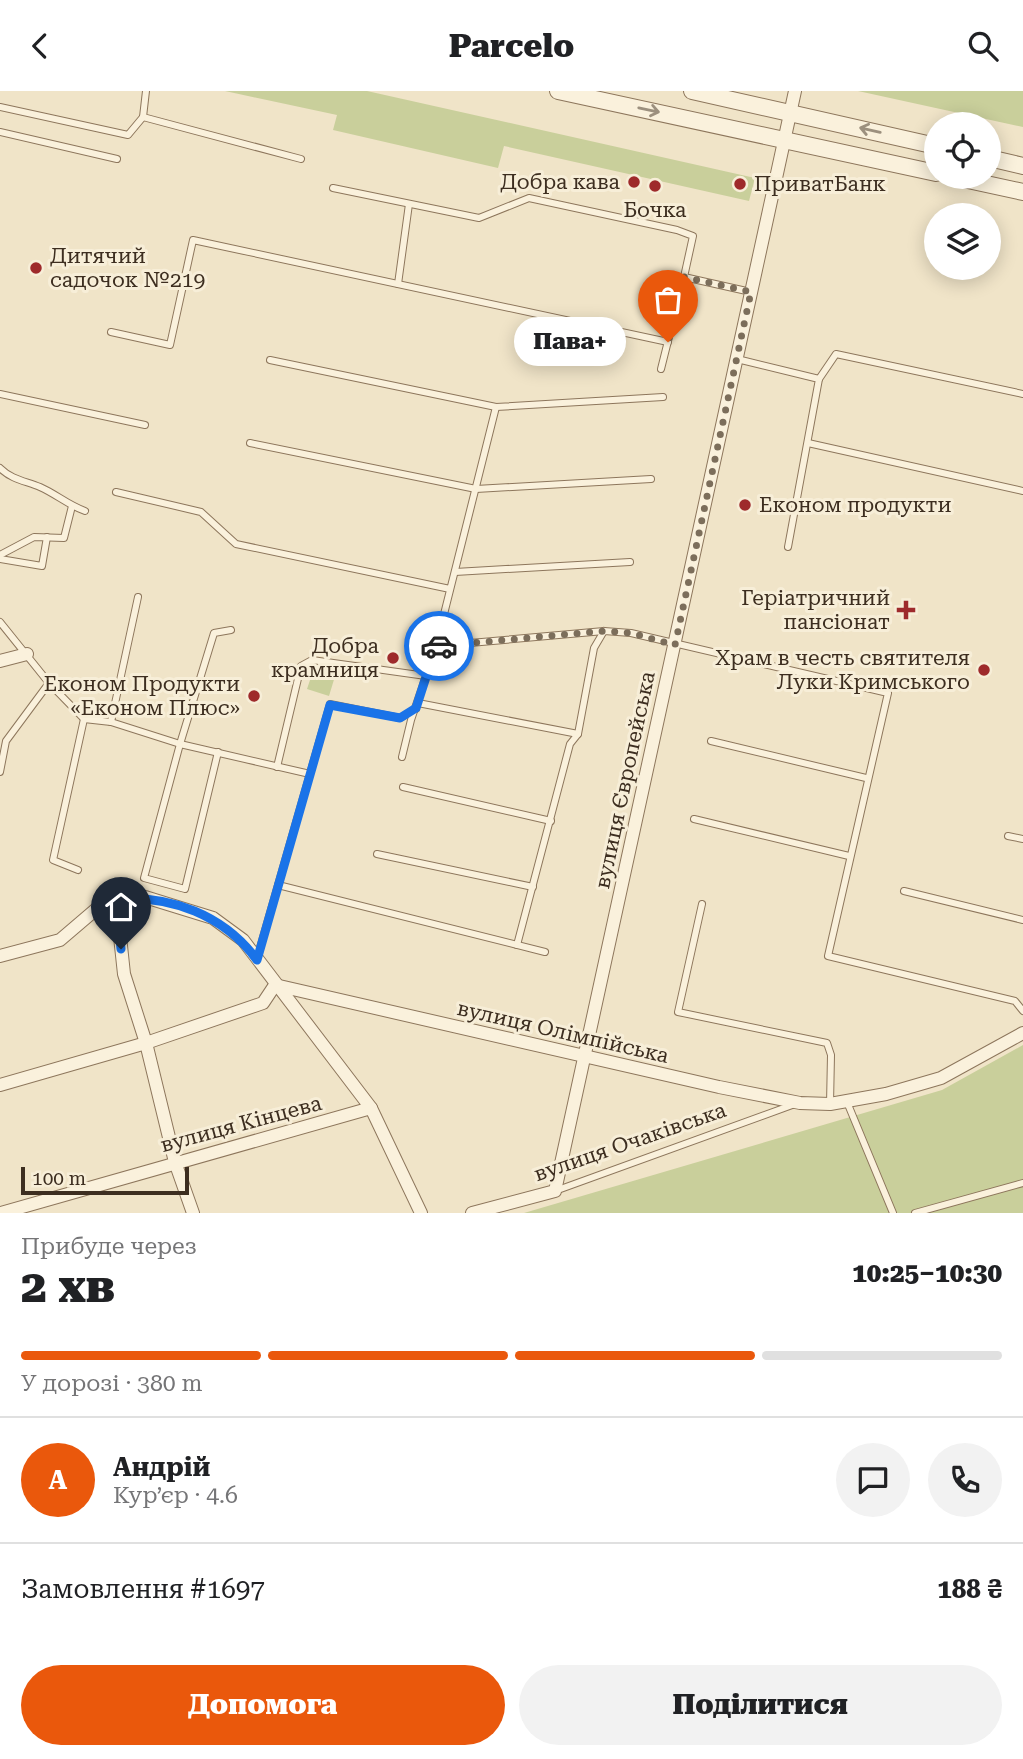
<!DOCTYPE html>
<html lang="uk">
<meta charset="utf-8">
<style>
body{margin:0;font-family:"Roboto Serif",serif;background:#f2f2f2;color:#202124;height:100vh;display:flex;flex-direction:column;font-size:26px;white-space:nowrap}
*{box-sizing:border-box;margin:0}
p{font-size:23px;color:#757577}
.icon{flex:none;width:38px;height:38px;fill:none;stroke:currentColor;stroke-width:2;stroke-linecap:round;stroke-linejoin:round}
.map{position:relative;height:1122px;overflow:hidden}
.details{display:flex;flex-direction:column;background:#fff;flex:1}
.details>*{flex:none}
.fabs{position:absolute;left:924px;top:21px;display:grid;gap:14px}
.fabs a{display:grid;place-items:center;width:77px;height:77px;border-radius:50%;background:#fff;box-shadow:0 4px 18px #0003;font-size:35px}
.scale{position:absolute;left:21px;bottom:18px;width:168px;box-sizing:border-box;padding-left:7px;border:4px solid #3d2e20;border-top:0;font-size:19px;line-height:24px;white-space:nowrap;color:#3d2e20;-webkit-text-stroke:5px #f7eed8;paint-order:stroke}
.pin{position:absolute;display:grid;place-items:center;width:60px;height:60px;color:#fff;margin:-72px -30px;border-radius:50% 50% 50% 0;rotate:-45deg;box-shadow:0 0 7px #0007}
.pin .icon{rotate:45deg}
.courier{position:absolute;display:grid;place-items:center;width:70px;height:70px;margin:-35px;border:5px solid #1a73e8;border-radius:50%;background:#fff;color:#222;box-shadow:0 2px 9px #0007}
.bubble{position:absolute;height:49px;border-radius:24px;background:#fff;box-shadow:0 4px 18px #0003;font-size:23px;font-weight:800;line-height:49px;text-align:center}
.overview em{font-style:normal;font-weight:800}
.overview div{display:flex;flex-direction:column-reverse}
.overview{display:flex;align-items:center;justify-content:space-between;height:119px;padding:0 21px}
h1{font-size:46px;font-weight:800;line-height:52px}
.bar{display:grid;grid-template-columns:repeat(4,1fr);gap:10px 7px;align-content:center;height:84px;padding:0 21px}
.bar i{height:9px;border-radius:5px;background:#e0e0e0}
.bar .on{background:#ea580c}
.bar p{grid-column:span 4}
.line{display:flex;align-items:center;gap:18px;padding:0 21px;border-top:2px solid #e0e0e0}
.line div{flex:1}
.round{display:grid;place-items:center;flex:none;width:74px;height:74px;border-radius:37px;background:#f2f2f2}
.primary-button{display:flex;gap:14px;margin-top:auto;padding:14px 21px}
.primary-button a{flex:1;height:80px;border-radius:42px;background:#ea580c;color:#fff;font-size:28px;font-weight:800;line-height:80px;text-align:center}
.primary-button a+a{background:#f2f2f2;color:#202124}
header{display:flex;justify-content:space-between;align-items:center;height:91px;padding:0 21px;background:#fff;font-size:32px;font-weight:800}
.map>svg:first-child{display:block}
</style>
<header><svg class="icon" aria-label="back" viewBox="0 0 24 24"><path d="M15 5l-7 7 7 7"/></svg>Parcelo<svg class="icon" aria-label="search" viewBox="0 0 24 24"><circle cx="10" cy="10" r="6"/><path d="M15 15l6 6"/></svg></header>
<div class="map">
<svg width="1023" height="1122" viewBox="0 0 1023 1122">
<rect width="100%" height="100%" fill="#f0e4c8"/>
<g fill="#c9cf9b">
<polygon points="225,0 367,0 755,87 749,110 504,55 498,77 333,39 337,24"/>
<polygon points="858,0 1023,0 1023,36"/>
<polygon points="314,577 336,582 329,605 307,598"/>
<polygon points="1023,954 1023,1122 524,1122 942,999"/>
</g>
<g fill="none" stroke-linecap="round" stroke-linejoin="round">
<defs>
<g id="service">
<polyline points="146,0 143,26 301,68"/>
<polyline points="0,16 128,44 143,26"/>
<polyline points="0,41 117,68"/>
<polyline points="333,97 479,127 529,107 677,139 693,145 684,186 751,201"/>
<polyline points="398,193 409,113"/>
<polyline points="111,241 170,254 193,149 668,251"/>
<polyline points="737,268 819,288 788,456"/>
<polyline points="270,269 496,316 663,306"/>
<polyline points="661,278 684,186"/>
<polyline points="819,288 836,263 1023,303"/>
<polyline points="0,303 145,334"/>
<polyline points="250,352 476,398 651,388"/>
<polyline points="808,352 1023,400"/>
<path d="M 0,377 C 12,389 26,390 40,396 C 56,403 68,414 85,420"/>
<polyline points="116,401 201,421 236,453 450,498"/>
<polyline points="0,464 34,446 64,447 72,415"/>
<polyline points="0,468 42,475 47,446"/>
<polyline points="455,481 630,471"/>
<polyline points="0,531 49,592 84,628 111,631 180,653 310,683"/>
<polyline points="436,555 604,540 631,542 888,602 828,865 1015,910 1023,920"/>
<polyline points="418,612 578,643"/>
<polyline points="111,631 138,506"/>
<polyline points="711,650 866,687"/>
<polyline points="218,661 185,798 144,787 180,653 214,542 231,539"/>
<polyline points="402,666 411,629 436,555 496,316"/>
<polyline points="277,676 301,575 312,569 426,585"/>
<polyline points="0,681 6,650 49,592"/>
<polyline points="403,696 551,730"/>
<polyline points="694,728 849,765"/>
<polyline points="1008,745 1023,748"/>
<polyline points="377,763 533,796"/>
<polyline points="78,779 53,769 84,628"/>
<polyline points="278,794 545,861"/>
<polyline points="904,800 1023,829"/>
<polyline points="702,813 678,921 827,952 831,964 830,1013"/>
<polyline points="517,854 570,653 578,643 594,557 604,540"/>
<polyline points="257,867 330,613 400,627 416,618"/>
<polyline points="847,1011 893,1122"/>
<polyline points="555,1100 795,1013"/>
<polyline points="915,1122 1023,1092"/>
</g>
<g id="minor">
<polyline points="0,570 27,563"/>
<polyline points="116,808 124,883 146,952 175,1071 193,1122"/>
<polyline points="0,865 60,849 101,814 116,808 145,806 213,827 243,849 371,1017 421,1122"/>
<polyline points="275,894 719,996 800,1012 830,1013 886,1003 941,987 1023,942"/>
<polyline points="0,994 146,952 263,912 275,894"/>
<polyline points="1,1122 371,1017"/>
<polyline points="472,1122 555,1100 795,0"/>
</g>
<g id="tertiary">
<polyline points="558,0 936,82"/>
<polyline points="692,0 936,55"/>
<polyline points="989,67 1023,75"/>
<polyline points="954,86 1023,101"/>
</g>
</defs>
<use href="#service" stroke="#8d765c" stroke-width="8"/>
<use href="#minor" stroke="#8d765c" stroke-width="14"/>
<use href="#tertiary" stroke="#8d765c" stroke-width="18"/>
<use href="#service" stroke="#faf1dc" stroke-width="6"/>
<use href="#minor" stroke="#faf1dc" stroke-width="12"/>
<use href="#tertiary" stroke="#faf1dc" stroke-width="16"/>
</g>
<defs><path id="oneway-shaft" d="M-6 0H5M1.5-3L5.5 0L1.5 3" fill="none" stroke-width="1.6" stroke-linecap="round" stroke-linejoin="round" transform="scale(1.75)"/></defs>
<g stroke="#9c907e">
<use href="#oneway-shaft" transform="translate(649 19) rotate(12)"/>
<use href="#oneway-shaft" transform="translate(870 39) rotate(-167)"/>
</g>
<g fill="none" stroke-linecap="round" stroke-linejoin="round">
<polyline stroke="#7c6e5b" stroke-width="7" stroke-dasharray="0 12.6" points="439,555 604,540 631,542 675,554 751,201 684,186 668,251"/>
<path stroke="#1a73e8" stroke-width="9" d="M 121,858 L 116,808 C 171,804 224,824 257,869 L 330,614 L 400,627 L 416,617 L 436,555 L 439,555"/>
</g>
<g fill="#9e2a2b" stroke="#f7eed8" stroke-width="2.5">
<circle cx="634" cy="91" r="7"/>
<circle cx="740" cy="93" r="7"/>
<circle cx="655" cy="95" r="7"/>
<circle cx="36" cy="177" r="7"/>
<circle cx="745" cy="414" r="7"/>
<path d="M902.5 508.5h7v7h7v7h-7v7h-7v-7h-7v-7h7z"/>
<circle cx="393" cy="567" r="7"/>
<circle cx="984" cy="579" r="7"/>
<circle cx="254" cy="605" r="7"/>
</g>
<g text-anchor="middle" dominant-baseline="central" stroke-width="6" stroke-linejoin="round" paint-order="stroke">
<g font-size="21" fill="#3d2e20" stroke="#f7eed8" text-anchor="end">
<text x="620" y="91">Добра кава</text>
<text x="754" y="93" text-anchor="start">ПриватБанк</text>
<text x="655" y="119" text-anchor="middle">Бочка</text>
<text x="50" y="165" text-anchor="start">Дитячий<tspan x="50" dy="24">садочок №219</tspan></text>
<text x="759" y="414" text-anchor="start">Економ продукти</text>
<text x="890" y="507">Геріатричний<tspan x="890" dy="24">пансіонат</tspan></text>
<text x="379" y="555">Добра<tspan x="379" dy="24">крамниця</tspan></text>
<text x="970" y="567">Храм в честь святителя<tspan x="970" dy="24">Луки Кримського</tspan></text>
<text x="240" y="593">Економ Продукти<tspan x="240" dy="24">«Економ Плюс»</tspan></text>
</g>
<g font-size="21" fill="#3d2e20" stroke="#f7eed8">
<text transform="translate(625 689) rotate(-78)">вулиця Європейська</text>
<text transform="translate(563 941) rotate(13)">вулиця Олімпійська</text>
<text transform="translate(241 1033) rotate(-15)">вулиця Кінцева</text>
<text transform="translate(630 1051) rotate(-19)">вулиця Очаківська</text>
</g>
</g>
</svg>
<div class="fabs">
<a><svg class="icon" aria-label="locate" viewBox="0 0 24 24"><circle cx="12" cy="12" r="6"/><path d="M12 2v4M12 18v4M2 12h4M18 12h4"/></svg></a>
<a><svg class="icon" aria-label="layers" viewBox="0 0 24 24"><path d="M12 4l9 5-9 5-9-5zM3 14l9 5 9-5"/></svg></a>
</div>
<div class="scale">100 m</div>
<div class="pin" style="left:668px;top:251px;background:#ea580c"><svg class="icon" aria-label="bag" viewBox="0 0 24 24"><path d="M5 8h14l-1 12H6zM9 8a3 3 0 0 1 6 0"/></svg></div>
<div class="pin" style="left:121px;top:858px;background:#1f2937"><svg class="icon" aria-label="home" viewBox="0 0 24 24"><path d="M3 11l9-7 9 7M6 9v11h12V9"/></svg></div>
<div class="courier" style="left:439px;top:555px"><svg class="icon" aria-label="car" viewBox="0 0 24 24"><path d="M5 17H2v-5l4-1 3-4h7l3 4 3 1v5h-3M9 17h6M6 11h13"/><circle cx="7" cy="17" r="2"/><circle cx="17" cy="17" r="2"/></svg></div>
<div class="bubble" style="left:514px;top:226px;width:112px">Пава+</div>
</div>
<section class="details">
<div class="overview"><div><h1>2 хв</h1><p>Прибуде через</p></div><em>10:25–10:30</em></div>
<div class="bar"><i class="on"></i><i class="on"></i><i class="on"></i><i></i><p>У дорозі · 380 m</p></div>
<div class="line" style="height:126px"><b class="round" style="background:#ea580c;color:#fff">А</b><div><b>Андрій</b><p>Кур’єр · 4.6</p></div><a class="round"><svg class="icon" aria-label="chat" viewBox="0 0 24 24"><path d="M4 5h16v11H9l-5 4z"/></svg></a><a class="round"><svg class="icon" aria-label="phone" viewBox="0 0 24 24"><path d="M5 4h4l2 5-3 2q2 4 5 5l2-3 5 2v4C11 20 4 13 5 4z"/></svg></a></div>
<div class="line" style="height:91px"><div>Замовлення #1697</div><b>188 ₴</b></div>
<div class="primary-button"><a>Допомога</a><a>Поділитися</a></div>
</section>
